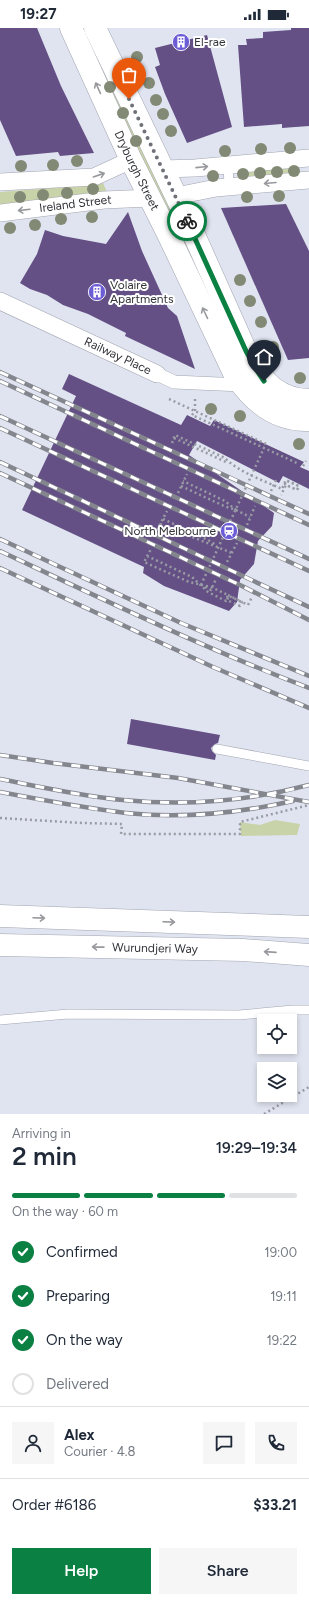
<!DOCTYPE html>
<meta charset="utf-8">
<style>
body{margin:0;font-family:Figtree,sans-serif;background:#f6f6f7;color:#1f2937;height:100vh;display:flex;flex-direction:column;font-size:15px;white-space:nowrap}
*{box-sizing:border-box;margin:0}
p{font-size:13px;color:#747a83}
.icon{flex:none;width:22px;height:22px;fill:none;stroke:currentColor;stroke-width:2;stroke-linecap:round;stroke-linejoin:round}
.map{position:relative;height:1086px;overflow:hidden}
.sheet{display:flex;flex-direction:column;background:#fff;flex:1}
.sheet>*{flex:none}
.fabs{position:absolute;left:257px;top:986px;display:grid;gap:8px}
.fabs a{display:grid;place-items:center;width:40px;height:40px;border-radius:0px;background:#fff;box-shadow:0 2px 6px #0003;font-size:20px}
.pin{position:absolute;display:grid;place-items:center;width:34px;height:34px;color:#fff;margin:-41px -17px;border-radius:50% 50% 50% 0;rotate:-45deg;box-shadow:0 0 4px #0007}
.pin .icon{rotate:45deg}
.courier{position:absolute;display:grid;place-items:center;width:40px;height:40px;margin:-20px;border:3px solid #0b8043;border-radius:50%;background:#fff;color:#222;box-shadow:0 1px 5px #0007}
.head em{font-style:normal;font-weight:600}
.head div{display:flex;flex-direction:column-reverse}
.head{display:flex;align-items:center;justify-content:space-between;height:68px;padding:0 12px}
h1{font-size:26px;font-weight:600;line-height:30px}
.bar{display:grid;grid-template-columns:repeat(4,1fr);gap:6px 4px;align-content:center;height:48px;padding:0 12px}
.bar i{height:5px;border-radius:3px;background:#e0e1e3}
.bar .selected{background:#0b8043}
.bar p{grid-column:span 4}
.line{display:flex;align-items:center;gap:10px;padding:0 12px;border-top:1px solid #e0e1e3}
.line div{flex:1}
.round{display:grid;place-items:center;flex:none;width:42px;height:42px;border-radius:0px;background:#f6f6f7}
ol{padding:0 12px;list-style:none}
li{display:flex;align-items:center;gap:12px;height:44px}
li p{margin-inline-start:auto}
li .icon{padding:4px;border-radius:50%;background:#0b8043;color:#fff;stroke-width:4}
li:last-child{color:#747a83}
li i{width:22px;height:22px;border:2px solid #e0e1e3;border-radius:50%}
.primary-button{display:flex;gap:8px;margin-top:auto;padding:8px 12px}
.primary-button a{flex:1;height:46px;border-radius:0px;background:#0b8043;color:#fff;font-size:16px;font-weight:600;line-height:46px;text-align:center}
.primary-button a+a{background:#f6f6f7;color:#1f2937}
.status{display:flex;justify-content:space-between;align-items:center;height:28px;padding:0 20px;background:#fff;direction:ltr}
.status svg{height:11px;fill:currentColor}
.map>svg:first-child{display:block}
</style>
<div class="status"><b>19:27</b><svg viewBox="0 0 49 12"><path d="M0 12V9h3v3zM5 12V6h3v6zM10 12V3h3v9zM15 12V0h3v12zM26 1h20v11H26zM47 4h2v5h-2z"/></svg></div>
<div class="map">
<svg width="309" height="1086" viewBox="0 0 309 1086">
<rect width="100%" height="100%" fill="#e0e4f0"/>
<g fill="#c9d3a9">
<polygon points="99,23 195,229 187,232 90,26"/>
<polygon points="298,139 299,144 238,149 238,144"/>
<polygon points="103,155 107,164 0,179 0,164 91,157"/>
<polygon points="275,792 300,796 297,807 241,808 240,794 260,797"/>
</g>
<g fill="#645085">
<polygon points="0,0 37,0 61,58 94,125 60,128 58,124 16,128 0,92"/>
<polygon points="291,0 309,0 309,98 282,100 282,96 244,99 238,17 247,17 246,11 263,10 263,4 291,2"/>
<polygon points="207,7 232,99 187,115 165,66 155,39 160,37 155,20"/>
<polygon points="286,176 309,223 309,330 288,332 221,180"/>
<polygon points="128,184 142,223 168,280 177,288 195,341 125,308 126,305 88,286 63,277 47,267 30,261 20,255 37,226 45,202 63,208 106,216"/>
<polygon points="69,346 181,397 187,387 210,398 214,392 304,434 300,439 309,443 309,461 283,448 279,455 197,413 189,427 274,485 272,498 258,513 254,536 240,552 237,574 229,583 164,558 143,545 144,539 22,482 76,368 62,361"/>
<polygon points="131,691 220,707 218,715 215,716 211,720 212,723 216,727 215,732 127,716"/>
</g>
<g fill="none" stroke-linecap="round" stroke-linejoin="round">
<defs>
<g id="service">
<polyline points="228,136 229,158"/>
<polyline points="217,721 309,738"/>
<polyline points="0,992 68,986 239,987 293,982 309,982"/>
</g>
<polyline id="pedestrian" points="157,346 174,354 242,357"/>
<g id="minor">
<polyline points="163,141 195,140 309,130"/>
<polyline points="0,154 94,149 131,132"/>
<polyline points="176,168 216,160 309,152"/>
<path id="s1" d="M 0,185 L 104,172 L 150,170"/>
<path id="s2" d="M 0,273 L 157,346"/>
</g>
<g id="tertiary">
<path id="s3" d="M 71,0 L 131,132 L 168,206 L 235,347 C 252,373 276,393 309,392"/>
<path d="M 95,0 L 187,191 L 250,332 C 264,355 280,372 309,372"/>
</g>
<g id="trunk">
<polyline points="0,888 309,899"/>
<path id="s4" d="M 0,917 L 243,922 L 309,927"/>
</g>
</defs>
<use href="#service" stroke="#a1a5b0" stroke-width="10"/>
<use href="#pedestrian" stroke="#a1a5b0" stroke-width="14"/>
<use href="#minor" stroke="#a1a5b0" stroke-width="18"/>
<use href="#tertiary" stroke="#a1a5b0" stroke-width="23"/>
<use href="#trunk" stroke="#a1a5b0" stroke-width="23"/>
<g stroke="#989ba4" stroke-width="2.5" stroke-dasharray="2 3" stroke-linecap="butt">
<polyline points="169,371 266,416"/>
<polyline points="195,371 195,383 192,387 299,436"/>
<polyline points="174,410 228,435"/>
<path d="M 172,415 L 175,407 L 225,430 C 238,444 265,453 282,461 L 286,452 L 299,458 L 297,462 L 286,457 L 285,456 L 287,453 L 299,458 L 297,462 L 286,457 L 281,467"/>
<polyline points="303,438 306,433"/>
<polyline points="181,458 224,478 236,482 225,473 183,453"/>
<polyline points="271,463 277,450"/>
<polyline points="178,465 187,446"/>
<polyline points="236,482 250,489"/>
<polyline points="163,491 208,512 216,517"/>
<polyline points="160,496 232,525"/>
<polyline points="247,497 255,478"/>
<polyline points="157,502 167,483"/>
<polyline points="147,528 192,549 208,564 226,573 228,567 211,559 189,554 144,534 151,521"/>
<polyline points="227,534 237,515"/>
<polyline points="201,557 264,420"/>
<polyline points="205,559 211,562 216,551"/>
<polyline points="228,567 242,574 240,578 227,572 229,568 248,577 252,569"/>
<polyline points="0,790 82,795 122,796 121,806 240,806 240,794 309,777"/>
<polyline points="264,1086 309,1059"/>
</g>
<use href="#service" stroke="#fff" stroke-width="9"/>
<use href="#pedestrian" stroke="#fff" stroke-width="13"/>
<use href="#minor" stroke="#fff" stroke-width="17"/>
<use href="#tertiary" stroke="#fff" stroke-width="22"/>
<use href="#trunk" stroke="#fff" stroke-width="22"/>
<defs>
<g id="rail">
<polyline points="0,344 309,486"/>
<polyline points="0,353 309,497"/>
<polyline points="0,388 309,531"/>
<polyline points="0,400 309,543"/>
<polyline points="0,434 309,579"/>
<polyline points="0,445 240,557 309,592"/>
<polyline points="0,511 181,595 309,648"/>
<path d="M 0,523 C 102,571 204,620 309,660"/>
<polyline points="0,540 213,639 309,680"/>
<polyline points="0,727 53,735 178,750 309,774"/>
<path d="M 0,751 C 41,759 81,768 123,772 C 184,778 249,773 309,757"/>
<path d="M 0,764 C 42,772 84,780 126,785 C 182,791 239,785 293,773"/>
</g>
</defs>
<use href="#rail" stroke="#84868e" stroke-width="4.5"/>
<use href="#rail" stroke="#fff" stroke-width="3" stroke-dasharray="9" stroke-linecap="butt"/>
</g>
<g fill="#828974">
<circle cx="137" cy="29" r="6"/>
<circle cx="149" cy="55" r="6"/>
<circle cx="110" cy="59" r="6"/>
<circle cx="156" cy="72" r="6"/>
<circle cx="123" cy="85" r="6"/>
<circle cx="163" cy="86" r="6"/>
<circle cx="171" cy="103" r="6"/>
<circle cx="136" cy="113" r="6"/>
<circle cx="290" cy="120" r="6"/>
<circle cx="261" cy="121" r="6"/>
<circle cx="225" cy="123" r="6"/>
<circle cx="77" cy="133" r="6"/>
<circle cx="53" cy="137" r="6"/>
<circle cx="21" cy="138" r="6"/>
<circle cx="294" cy="143" r="6"/>
<circle cx="277" cy="144" r="6"/>
<circle cx="260" cy="145" r="6"/>
<circle cx="243" cy="146" r="6"/>
<circle cx="213" cy="148" r="6"/>
<circle cx="93" cy="161" r="6"/>
<circle cx="67" cy="165" r="6"/>
<circle cx="43" cy="167" r="6"/>
<circle cx="279" cy="168" r="6"/>
<circle cx="20" cy="169" r="6"/>
<circle cx="247" cy="169" r="6"/>
<circle cx="92" cy="189" r="6"/>
<circle cx="61" cy="191" r="6"/>
<circle cx="35" cy="197" r="6"/>
<circle cx="10" cy="200" r="6"/>
<circle cx="240" cy="252" r="6"/>
<circle cx="250" cy="273" r="6"/>
<circle cx="261" cy="294" r="6"/>
<circle cx="273" cy="319" r="6"/>
<circle cx="300" cy="350" r="6"/>
<circle cx="211" cy="381" r="6"/>
<circle cx="240" cy="388" r="6"/>
<circle cx="299" cy="416" r="6"/>
</g>
<defs><path id="oneway-shaft" d="M-6 0H5M1.5-3L5.5 0L1.5 3" fill="none" stroke-width="1.6" stroke-linecap="round" stroke-linejoin="round"/></defs>
<g stroke="#98999c">
<use href="#oneway-shaft" transform="translate(98 60) rotate(-114)"/>
<use href="#oneway-shaft" transform="translate(202 139) rotate(-6)"/>
<use href="#oneway-shaft" transform="translate(99 147) rotate(-19)"/>
<use href="#oneway-shaft" transform="translate(270 155) rotate(175)"/>
<use href="#oneway-shaft" transform="translate(24 182) rotate(173)"/>
<use href="#oneway-shaft" transform="translate(205 285) rotate(-115)"/>
<use href="#oneway-shaft" transform="translate(39 890) rotate(2)"/>
<use href="#oneway-shaft" transform="translate(169 894) rotate(2)"/>
<use href="#oneway-shaft" transform="translate(98 919) rotate(-179)"/>
<use href="#oneway-shaft" transform="translate(270 924) rotate(-176)"/>
</g>
<g fill="none" stroke-linecap="round" stroke-linejoin="round">
<polyline stroke="#6f7178" stroke-width="4" stroke-dasharray="0 7.2" points="129,71 187,193"/>
<polyline stroke="#0b8043" stroke-width="5" points="187,193 246,323 256,341 264,353"/>
</g>
<defs>
<symbol id="building-disc" viewBox="-11 -11 22 22"><circle r="9.5" fill="#6c5dd6" stroke="#fff"/><path d="M-4-6H4V6H1V3H-1V6H-4ZM-2.5-4.3h1.7v1.8h-1.7ZM.8-4.3h1.7v1.8H.8ZM-2.5-1h1.7V.8h-1.7ZM.8-1h1.7V.8H.8Z" fill="#fff"/></symbol>
<symbol id="station-disc" viewBox="-11 -11 22 22"><circle r="9.5" fill="#6c5dd6" stroke="#fff"/><path d="M-3-6H3Q5-6 5-4V2Q5 4 3 4L4.5 6H3L1.5 4h-3L-3 6H-4.5L-3 4Q-5 4-5 2V-4Q-5-6-3-6ZM-3.5-4v3h7v-3ZM-3.5 1v1.5H-2V1ZM2 1v1.5H3.5V1Z" fill="#fff"/></symbol>
</defs>
<g fill-rule="evenodd">
<use href="#building-disc" x="171" y="4" width="20" height="20"/>
<use href="#building-disc" x="87" y="254" width="20" height="20"/>
<use href="#station-disc" x="219" y="493" width="20" height="20"/>
</g>
<g text-anchor="middle" dominant-baseline="central" stroke-width="4" stroke-linejoin="round" paint-order="stroke">
<g font-size="12" fill="#323338" stroke="#fff" text-anchor="start">
<text x="194" y="14">El-rae</text>
<text x="110" y="257">Volaire<tspan x="110" dy="14">Apartments</tspan></text>
<text x="216" y="503" text-anchor="end">North Melbourne</text>
</g>
<g font-size="12" fill="#323338" stroke="#fff">
<text stroke="none"><textPath href="#s3" startOffset="157">Dryburgh Street</textPath></text>
<text stroke="none"><textPath href="#s1" startOffset="76">Ireland Street</textPath></text>
<text stroke="none"><textPath href="#s2" startOffset="130">Railway Place</textPath></text>
<text stroke="none"><textPath href="#s4" startOffset="155">Wurundjeri Way</textPath></text>
</g>
</g>
</svg>
<div class="fabs">
<a><svg class="icon" aria-label="locate" viewBox="0 0 24 24"><circle cx="12" cy="12" r="6"/><path d="M12 2v4M12 18v4M2 12h4M18 12h4"/></svg></a>
<a><svg class="icon" aria-label="layers" viewBox="0 0 24 24"><path d="M12 4l9 5-9 5-9-5zM3 14l9 5 9-5"/></svg></a>
</div>
<div class="pin" style="left:129px;top:71px;background:#ea580c"><svg class="icon" aria-label="bag" viewBox="0 0 24 24"><path d="M5 8h14l-1 12H6zM9 8a3 3 0 0 1 6 0"/></svg></div>
<div class="pin" style="left:264px;top:353px;background:#1f2937"><svg class="icon" aria-label="home" viewBox="0 0 24 24"><path d="M3 11l9-7 9 7M6 9v11h12V9"/></svg></div>
<div class="courier" style="left:187px;top:193px"><svg class="icon" aria-label="bike" viewBox="0 0 24 24"><circle cx="6" cy="16" r="4"/><circle cx="18" cy="16" r="4"/><path d="M6 16l4-8h5l3 8M10 8l3 8H6M13 5h3"/></svg></div>
</div>
<section class="sheet">
<div class="head"><div><h1>2 min</h1><p>Arriving in</p></div><em>19:29–19:34</em></div>
<div class="bar"><i class="selected"></i><i class="selected"></i><i class="selected"></i><i></i><p>On the way · 60 m</p></div>
<ol>
<li><svg class="icon" aria-label="check" viewBox="0 0 24 24"><path d="M5 12l5 5 9-10"/></svg>Confirmed<p>19:00</p></li>
<li><svg class="icon" aria-label="check" viewBox="0 0 24 24"><path d="M5 12l5 5 9-10"/></svg>Preparing<p>19:11</p></li>
<li><svg class="icon" aria-label="check" viewBox="0 0 24 24"><path d="M5 12l5 5 9-10"/></svg>On the way<p>19:22</p></li>
<li><i></i>Delivered</li>
</ol>
<div class="line" style="height:72px"><a class="round"><svg class="icon" aria-label="person" viewBox="0 0 24 24"><circle cx="12" cy="8" r="4"/><path d="M4 21q1-7 8-7t8 7"/></svg></a><div><b>Alex</b><p>Courier · 4.8</p></div><a class="round"><svg class="icon" aria-label="chat" viewBox="0 0 24 24"><path d="M4 5h16v11H9l-5 4z"/></svg></a><a class="round"><svg class="icon" aria-label="phone" viewBox="0 0 24 24"><path d="M5 4h4l2 5-3 2q2 4 5 5l2-3 5 2v4C11 20 4 13 5 4z"/></svg></a></div>
<div class="line" style="height:52px"><div>Order #6186</div><b>$33.21</b></div>
<div class="primary-button"><a>Help</a><a>Share</a></div>
</section>
